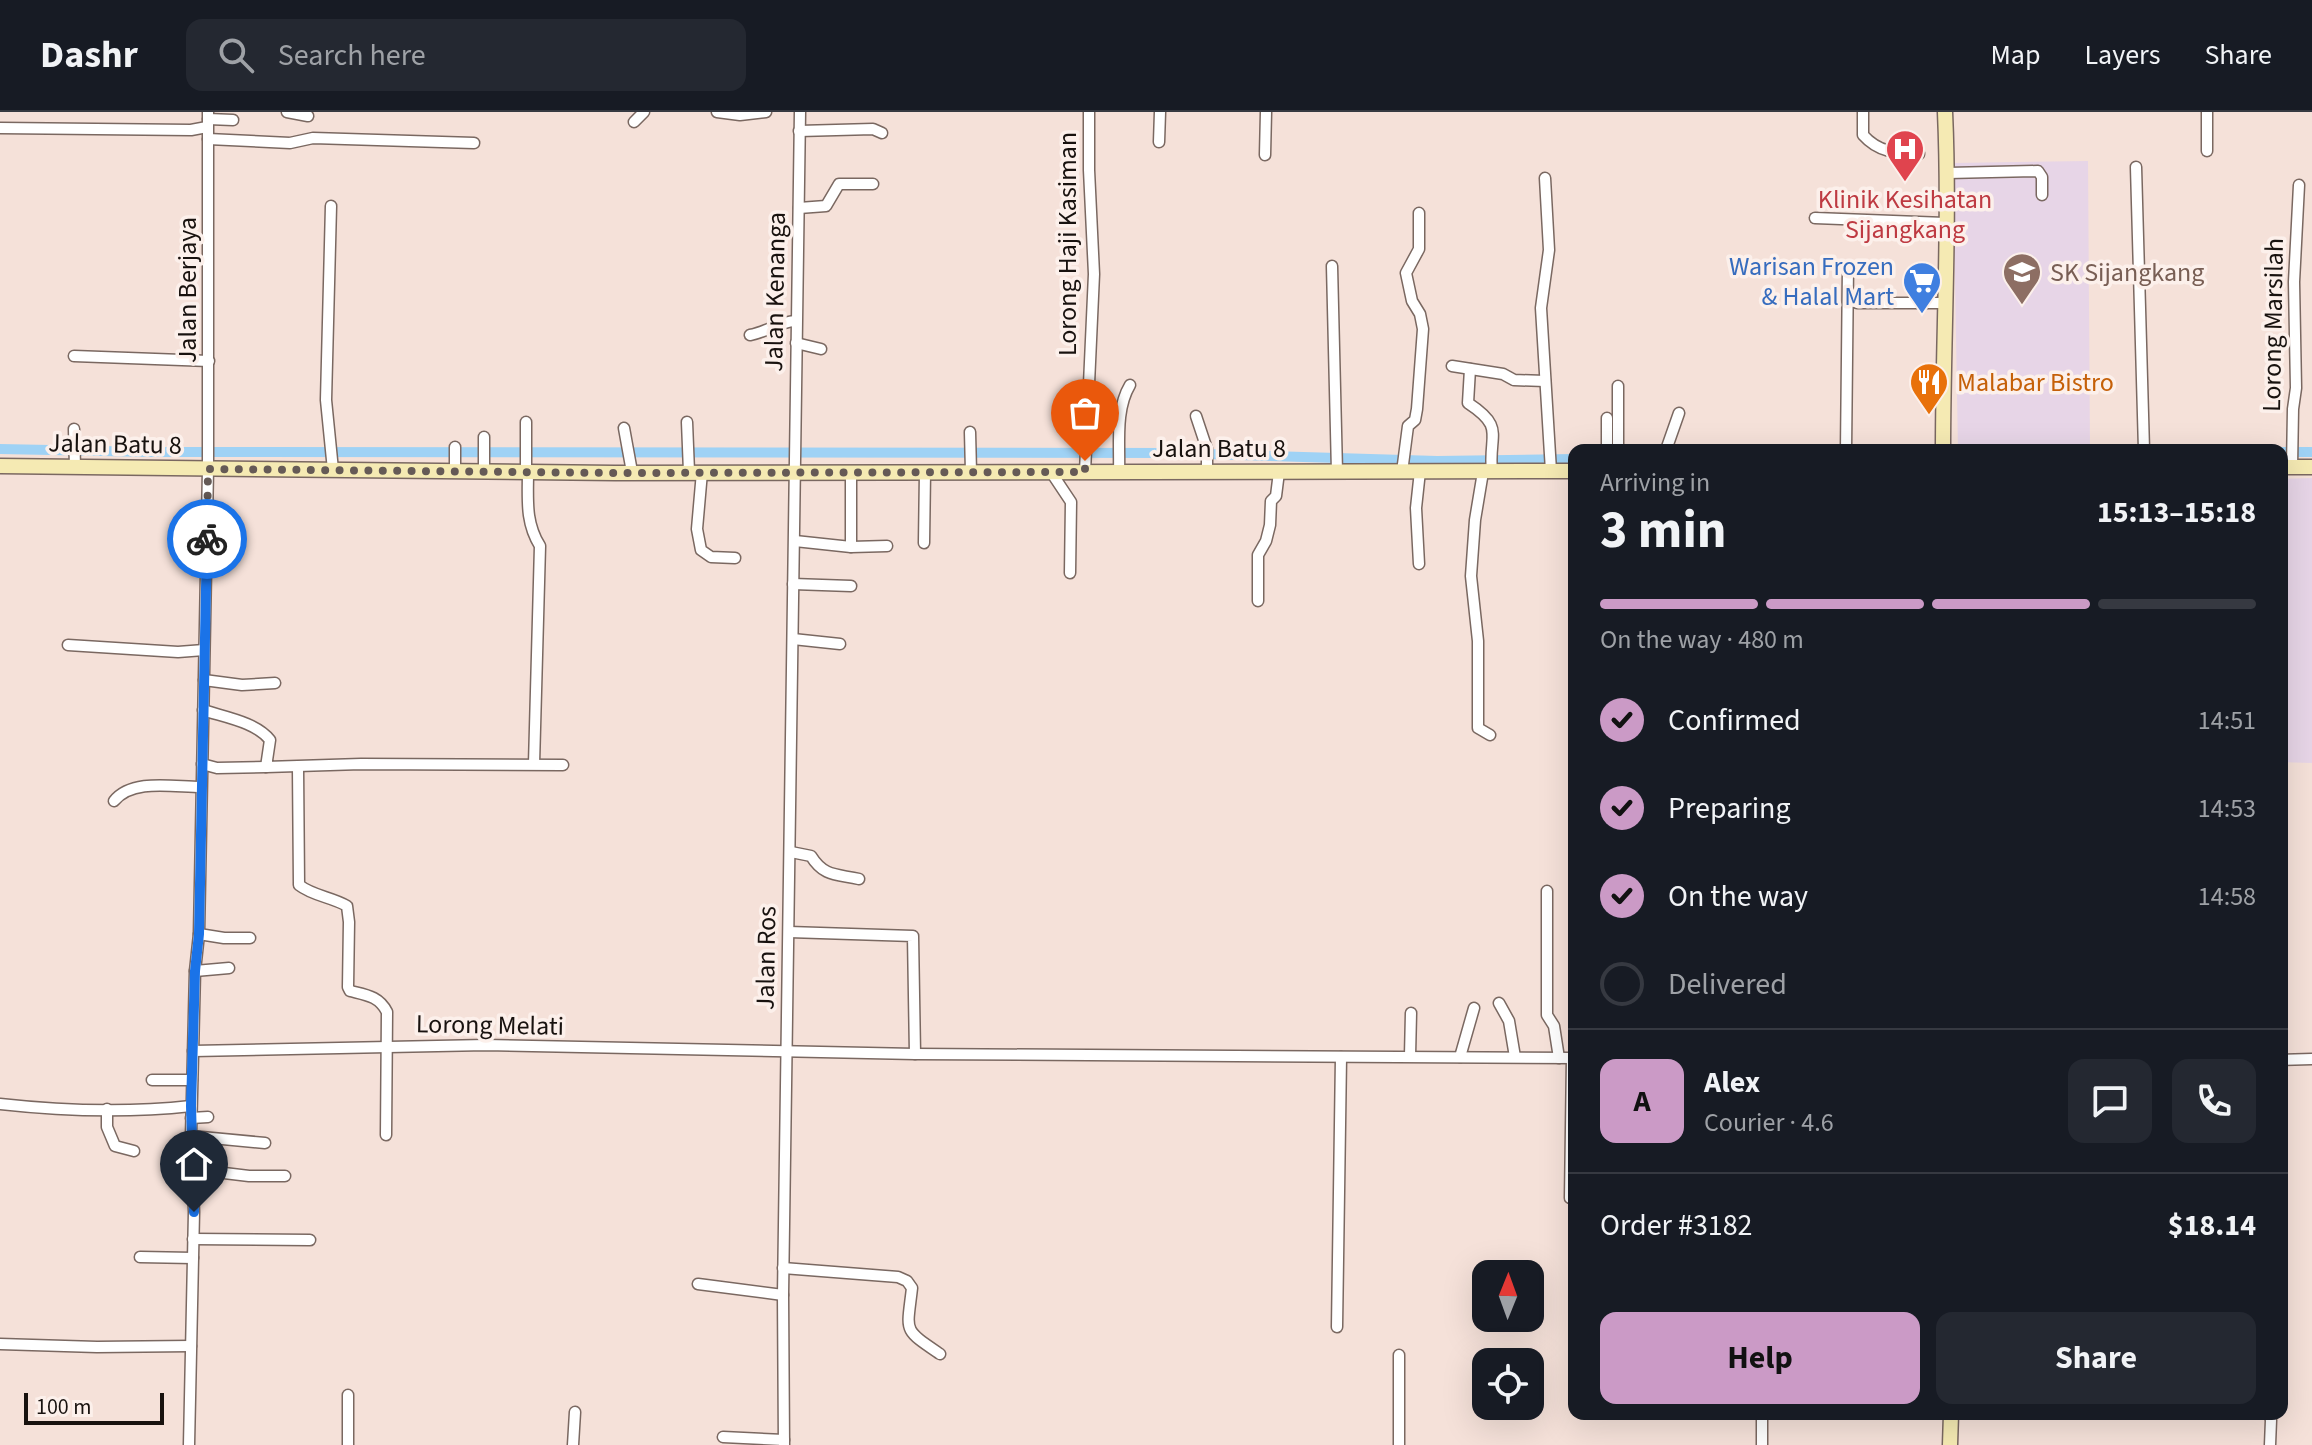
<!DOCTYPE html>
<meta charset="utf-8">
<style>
body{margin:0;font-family:"Source Sans 3",sans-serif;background:#242831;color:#f1f3f6;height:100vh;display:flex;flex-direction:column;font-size:30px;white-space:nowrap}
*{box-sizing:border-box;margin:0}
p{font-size:26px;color:#9ea1a6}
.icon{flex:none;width:44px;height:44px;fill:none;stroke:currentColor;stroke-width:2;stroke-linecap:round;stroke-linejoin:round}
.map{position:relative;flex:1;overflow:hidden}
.drawer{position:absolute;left:1568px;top:332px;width:720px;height:976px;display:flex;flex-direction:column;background:#171b24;border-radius:16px;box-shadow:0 8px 32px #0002}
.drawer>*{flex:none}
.needle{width:52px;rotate:1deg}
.tools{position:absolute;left:1472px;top:1148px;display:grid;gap:16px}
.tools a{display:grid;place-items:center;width:72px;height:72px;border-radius:16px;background:#171b24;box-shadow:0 8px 32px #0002;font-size:40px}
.scale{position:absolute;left:24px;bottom:20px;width:140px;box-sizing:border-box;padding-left:8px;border:4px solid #18120f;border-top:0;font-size:22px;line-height:28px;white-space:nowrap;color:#18120f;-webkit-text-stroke:6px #fcf0eb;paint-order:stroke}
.pin{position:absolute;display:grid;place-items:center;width:68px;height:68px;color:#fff;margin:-82px -34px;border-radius:50% 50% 50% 0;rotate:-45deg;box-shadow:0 0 8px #0007}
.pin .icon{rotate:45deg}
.courier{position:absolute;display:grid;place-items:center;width:80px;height:80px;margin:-40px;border:6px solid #1a73e8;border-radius:50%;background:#fff;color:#222;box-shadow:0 2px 10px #0007}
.overview em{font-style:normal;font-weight:700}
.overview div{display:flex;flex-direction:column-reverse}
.overview{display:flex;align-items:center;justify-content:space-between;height:136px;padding:0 32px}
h1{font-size:52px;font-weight:700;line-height:60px}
.bar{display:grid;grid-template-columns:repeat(4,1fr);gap:12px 8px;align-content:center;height:96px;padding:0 32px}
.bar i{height:10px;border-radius:6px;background:#363941}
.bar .current{background:#cb9ac6}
.bar p{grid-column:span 4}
.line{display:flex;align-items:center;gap:20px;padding:0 32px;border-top:2px solid #363941}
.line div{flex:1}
.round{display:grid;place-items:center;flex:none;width:84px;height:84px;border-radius:16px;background:#242831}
ol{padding:0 32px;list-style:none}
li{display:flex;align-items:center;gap:24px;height:88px}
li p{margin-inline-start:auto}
li .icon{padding:8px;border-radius:50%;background:#cb9ac6;color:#111;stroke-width:4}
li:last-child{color:#9ea1a6}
li i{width:44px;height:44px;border:4px solid #363941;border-radius:50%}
.cta{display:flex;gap:16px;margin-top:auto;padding:16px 32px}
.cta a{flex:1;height:92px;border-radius:16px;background:#cb9ac6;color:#111;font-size:32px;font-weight:700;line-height:92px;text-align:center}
.cta a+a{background:#242831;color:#f1f3f6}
header{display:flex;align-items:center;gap:48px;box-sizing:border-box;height:112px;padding:0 40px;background:#171b24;border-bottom:2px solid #363941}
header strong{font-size:38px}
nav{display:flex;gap:44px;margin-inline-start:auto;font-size:28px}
.search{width:560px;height:72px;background:#242831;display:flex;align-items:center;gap:20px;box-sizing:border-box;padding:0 28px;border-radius:16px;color:#9ea1a6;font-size:30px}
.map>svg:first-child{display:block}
</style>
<header>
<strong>Dashr</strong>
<div class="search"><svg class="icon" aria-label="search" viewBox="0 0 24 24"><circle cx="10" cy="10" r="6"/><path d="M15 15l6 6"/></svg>Search here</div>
<nav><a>Map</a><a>Layers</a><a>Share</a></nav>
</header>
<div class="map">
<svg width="2312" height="1333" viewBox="0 0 2312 1333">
<rect width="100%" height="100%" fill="#f5e1d9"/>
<g fill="#e7d5e7">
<polygon points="2088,49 2090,338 1958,338 1953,51"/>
<polygon points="2312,366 2312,651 2282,650 2282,367"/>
</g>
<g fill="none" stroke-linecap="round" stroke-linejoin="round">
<g stroke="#9fd2f5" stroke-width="10">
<polyline points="0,337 151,340 1174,341 1437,349 1574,347"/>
<polyline points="2282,340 2312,340"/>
</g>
<defs>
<g id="street">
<polyline points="287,0 308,4"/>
<polyline points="717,0 740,3 766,0"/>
<path d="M 1863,0 L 1863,23 C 1879,41 1897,41 1919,42"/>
<polyline points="208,7 233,8"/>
<polyline points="634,10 644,0"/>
<polyline points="0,16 191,18 207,15"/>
<polyline points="799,19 873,17 882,21"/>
<polyline points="208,27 290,31 313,26 474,31"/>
<polyline points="1159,30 1160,0"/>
<polyline points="2207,39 2207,0"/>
<polyline points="1265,43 1266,0"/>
<polyline points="2136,55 2144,338"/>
<polyline points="1948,61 2038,59 2042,65 2042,83"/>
<polyline points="1545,66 1549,138 1541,196 1551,359"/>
<polyline points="331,94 326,288 333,358"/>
<polyline points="799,96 826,94 839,72 873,72"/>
<polyline points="1815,106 1945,111"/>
<polyline points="1332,154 1337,360"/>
<polyline points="1857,191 1944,191"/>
<path d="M 750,223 C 767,220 778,210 795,209"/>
<polyline points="796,231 821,237"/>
<polyline points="74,244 209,249"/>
<polyline points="1452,254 1503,262 1514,268 1545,269"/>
<path d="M 1470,257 L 1468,291 C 1506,316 1488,322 1492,360"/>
<polyline points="1618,274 1618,338"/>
<polyline points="1196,304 1207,337 1207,360"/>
<polyline points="687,310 689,360"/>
<polyline points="624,316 632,360"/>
<polyline points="74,317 75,355"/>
<polyline points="970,320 971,360"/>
<polyline points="1607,338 1607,306"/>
<polyline points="1666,338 1679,301"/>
<polyline points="1846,338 1848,154"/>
<polyline points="2292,355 2293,297 2296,276 2294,170 2299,73"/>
<polyline points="455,359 455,335"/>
<polyline points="484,359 484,325"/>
<polyline points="526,359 526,310"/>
<path d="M 528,359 C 528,387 525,410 540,434 L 534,652"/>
<polyline points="702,360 697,417 701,438 711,445 735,446"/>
<polyline points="1051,360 1071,390 1070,461"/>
<polyline points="1085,360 1094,162 1089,58 1089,0"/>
<path d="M 1119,360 C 1120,332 1115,298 1130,273"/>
<polyline points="1402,360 1408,314 1415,308 1417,297 1423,217 1420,202 1412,189 1406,161 1419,137 1419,101"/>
<polyline points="1483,360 1475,408 1471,464 1478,529 1478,616 1490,623"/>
<polyline points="795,429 851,435 887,434"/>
<polyline points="924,431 925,360"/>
<polyline points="851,435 851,361"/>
<polyline points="1419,452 1416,396 1420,359"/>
<polyline points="793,472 851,474"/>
<polyline points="1258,489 1258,443 1266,429 1270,413 1271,389 1276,384 1279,360"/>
<polyline points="793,527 840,532"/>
<polyline points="68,533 178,540 204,538"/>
<polyline points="204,568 242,573 275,571"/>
<path d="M 203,598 C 224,605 256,610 270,628 L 266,655 L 361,652 L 563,653"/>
<polyline points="202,652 217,656 266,655"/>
<path d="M 298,656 L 299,773 C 313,784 332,785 347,794 L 349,810 L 348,875 L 350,879 C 366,883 379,884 387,900 L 386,1023"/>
<path d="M 114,689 C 132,666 174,675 201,675"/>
<path d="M 791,740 L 811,744 C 824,765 837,762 859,767"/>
<polyline points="1547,779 1547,903 1554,914 1559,946"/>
<polyline points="789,820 913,824 915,942"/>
<polyline points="199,822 224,826 250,826"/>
<polyline points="195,859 229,856"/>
<polyline points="1499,891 1509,909 1515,945"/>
<polyline points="193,939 486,933 915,942 1574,946"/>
<polyline points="1410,944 1411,901"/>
<polyline points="1460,945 1474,896"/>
<polyline points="2282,948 2312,947"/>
<polyline points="152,968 192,968"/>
<path d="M 0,992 C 63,999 128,1001 191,994"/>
<polyline points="107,997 107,1015 115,1034 134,1039"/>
<polyline points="191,1006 208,1005"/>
<polyline points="191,1024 265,1031"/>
<polyline points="191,1057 249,1064 285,1064"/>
<polyline points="1570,1086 1572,946"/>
<polyline points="193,1127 310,1128"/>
<polyline points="140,1145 193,1146"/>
<path d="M 783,1156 L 898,1165 L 907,1169 L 912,1176 C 907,1221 902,1216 940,1242"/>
<polyline points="698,1172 783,1183"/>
<polyline points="1337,1215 1341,945"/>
<polyline points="0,1232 97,1235 191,1234"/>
<polyline points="2269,1302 2271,1308 2270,1333"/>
<polyline points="723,1325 784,1328"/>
<polyline points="189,1333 194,1100 191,1024 195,859 199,822 208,357 208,0"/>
<polyline points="348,1333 348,1283"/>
<polyline points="573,1333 575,1300"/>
<polyline points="784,1333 783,1183 800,0"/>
<polyline points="1399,1333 1399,1243"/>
<polyline points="1762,1333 1762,1302"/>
</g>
<g id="secondary">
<path d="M 1943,338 C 1943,225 1950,112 1945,0"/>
<polyline points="0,354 615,361 1574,359"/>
<polyline points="2282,355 2312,355"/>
<polyline points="1950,1333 1951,1302"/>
</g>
</defs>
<use href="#street" stroke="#7a6861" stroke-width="13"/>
<use href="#secondary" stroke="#7a6861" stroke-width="17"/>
<use href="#street" stroke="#fff" stroke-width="10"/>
<use href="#secondary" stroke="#f5eab3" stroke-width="14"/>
</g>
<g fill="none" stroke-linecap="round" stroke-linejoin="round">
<polyline stroke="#655a56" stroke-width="8" stroke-dasharray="0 14.4" points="207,427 208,357 615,361 1085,360 1085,349"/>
<polyline stroke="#1a73e8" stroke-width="10" points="194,1100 191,994 195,859 199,822 207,427"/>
</g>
<defs>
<symbol id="hospital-pin" viewBox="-11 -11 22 30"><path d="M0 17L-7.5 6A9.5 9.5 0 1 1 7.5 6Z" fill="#e0444e" stroke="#fcf0eb"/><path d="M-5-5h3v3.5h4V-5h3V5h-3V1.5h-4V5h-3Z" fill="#fff"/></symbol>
<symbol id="school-pin" viewBox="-11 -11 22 30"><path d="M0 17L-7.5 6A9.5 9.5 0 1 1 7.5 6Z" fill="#8d6e63" stroke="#fcf0eb"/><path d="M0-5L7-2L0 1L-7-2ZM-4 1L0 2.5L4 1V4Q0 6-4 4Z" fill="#fff"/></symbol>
<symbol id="supermarket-pin" viewBox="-11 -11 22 30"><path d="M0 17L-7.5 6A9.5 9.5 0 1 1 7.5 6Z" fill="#3f7fe0" stroke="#fcf0eb"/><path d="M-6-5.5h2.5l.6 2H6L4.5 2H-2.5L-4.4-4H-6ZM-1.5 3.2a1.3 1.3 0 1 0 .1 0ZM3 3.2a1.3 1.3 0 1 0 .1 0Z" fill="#fff"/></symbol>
<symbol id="restaurant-pin" viewBox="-11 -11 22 30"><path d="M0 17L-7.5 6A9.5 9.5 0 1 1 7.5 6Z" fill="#e8710a" stroke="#fcf0eb"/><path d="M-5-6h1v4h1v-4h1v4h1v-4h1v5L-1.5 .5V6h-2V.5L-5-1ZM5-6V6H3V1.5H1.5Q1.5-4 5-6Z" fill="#fff"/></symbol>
</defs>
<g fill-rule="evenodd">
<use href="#hospital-pin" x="1883" y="15" width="44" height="60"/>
<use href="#school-pin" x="2000" y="138" width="44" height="60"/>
<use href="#supermarket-pin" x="1900" y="147" width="44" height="60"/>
<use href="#restaurant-pin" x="1907" y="248" width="44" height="60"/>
</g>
<g text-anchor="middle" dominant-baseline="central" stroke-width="7" stroke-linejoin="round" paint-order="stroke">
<g font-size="26" fill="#be3a42" stroke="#fcf0eb">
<text x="1905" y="87">Klinik Kesihatan<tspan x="1905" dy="30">Sijangkang</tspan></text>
</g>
<g font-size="26" fill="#18120f" stroke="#fcf0eb">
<text transform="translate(1067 132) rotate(-90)">Lorong Haji Kasiman</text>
<text transform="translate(187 178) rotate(-90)">Jalan Berjaya</text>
<text transform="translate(775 180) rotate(-89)">Jalan Kenanga</text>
<text transform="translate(2273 213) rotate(-89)">Lorong Marsilah</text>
<text transform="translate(115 332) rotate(1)">Jalan Batu 8</text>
<text x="1219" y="336">Jalan Batu 8</text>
<text transform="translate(766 846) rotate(-89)">Jalan Ros</text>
<text transform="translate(490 913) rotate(1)">Lorong Melati</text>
</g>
<g font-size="26" fill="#366cbe" stroke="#fcf0eb" text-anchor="end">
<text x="1894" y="154">Warisan Frozen<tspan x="1894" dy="30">&amp; Halal Mart</tspan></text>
</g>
<g font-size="26" fill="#785e54" stroke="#fcf0eb" text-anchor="start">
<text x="2050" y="160">SK Sijangkang</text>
</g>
<g font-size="26" fill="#c56008" stroke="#fcf0eb" text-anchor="start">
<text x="1957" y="270">Malabar Bistro</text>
</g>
</g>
</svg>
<div class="tools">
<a><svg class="needle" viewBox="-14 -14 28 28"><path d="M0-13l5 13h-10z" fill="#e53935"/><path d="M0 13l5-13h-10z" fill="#9ea1a6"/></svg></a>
<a><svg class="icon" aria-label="locate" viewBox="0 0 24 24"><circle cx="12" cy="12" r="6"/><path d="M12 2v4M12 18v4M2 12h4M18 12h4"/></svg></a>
</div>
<div class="scale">100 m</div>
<div class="pin" style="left:1085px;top:349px;background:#ea580c"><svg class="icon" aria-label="bag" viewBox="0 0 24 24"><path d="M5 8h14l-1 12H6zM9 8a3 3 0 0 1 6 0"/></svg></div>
<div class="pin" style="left:194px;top:1100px;background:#1f2937"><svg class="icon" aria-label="home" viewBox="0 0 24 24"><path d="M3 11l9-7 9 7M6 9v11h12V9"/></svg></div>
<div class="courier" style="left:207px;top:427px"><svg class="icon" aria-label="bike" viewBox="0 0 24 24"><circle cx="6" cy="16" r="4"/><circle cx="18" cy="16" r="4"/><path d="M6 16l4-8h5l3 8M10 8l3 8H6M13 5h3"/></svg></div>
<section class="drawer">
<div class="overview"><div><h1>3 min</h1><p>Arriving in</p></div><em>15:13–15:18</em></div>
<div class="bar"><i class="current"></i><i class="current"></i><i class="current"></i><i></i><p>On the way · 480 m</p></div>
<ol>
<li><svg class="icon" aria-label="check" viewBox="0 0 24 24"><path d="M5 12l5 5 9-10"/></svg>Confirmed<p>14:51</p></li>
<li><svg class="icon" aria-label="check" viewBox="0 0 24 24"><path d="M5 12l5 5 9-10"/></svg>Preparing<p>14:53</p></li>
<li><svg class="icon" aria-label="check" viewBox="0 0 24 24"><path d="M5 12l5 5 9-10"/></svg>On the way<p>14:58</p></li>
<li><i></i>Delivered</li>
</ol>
<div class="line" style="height:144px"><b class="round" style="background:#cb9ac6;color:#111">A</b><div><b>Alex</b><p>Courier · 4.6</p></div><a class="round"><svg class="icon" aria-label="chat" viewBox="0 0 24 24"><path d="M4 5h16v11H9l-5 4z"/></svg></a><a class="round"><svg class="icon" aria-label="phone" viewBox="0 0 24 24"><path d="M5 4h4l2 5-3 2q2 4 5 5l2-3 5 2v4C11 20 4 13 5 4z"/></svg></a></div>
<div class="line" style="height:104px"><div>Order #3182</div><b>$18.14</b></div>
<div class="cta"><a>Help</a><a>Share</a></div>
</section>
</div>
